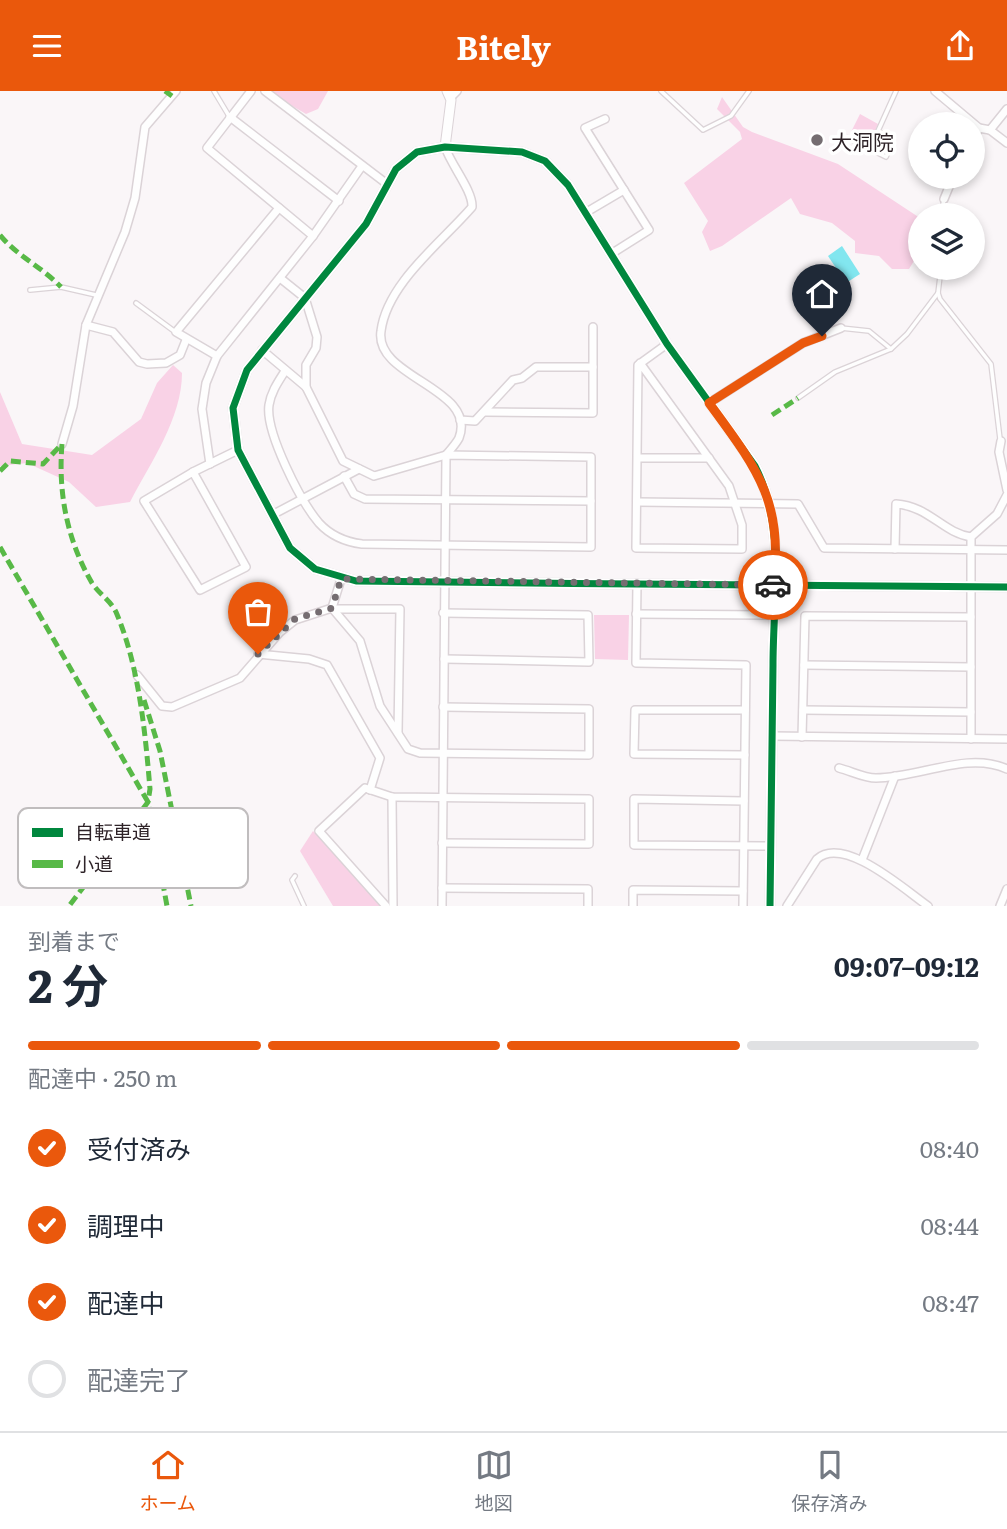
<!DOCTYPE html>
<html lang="ja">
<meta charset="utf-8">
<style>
body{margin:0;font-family:Literata,"Noto Sans JP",serif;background:#f2f2f3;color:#1f2937;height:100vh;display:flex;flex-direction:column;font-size:26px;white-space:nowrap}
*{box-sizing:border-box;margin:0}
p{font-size:23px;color:#747a83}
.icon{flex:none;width:38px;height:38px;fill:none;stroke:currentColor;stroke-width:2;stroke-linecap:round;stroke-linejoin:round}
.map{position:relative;height:815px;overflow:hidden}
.drawer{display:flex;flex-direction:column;background:#fff;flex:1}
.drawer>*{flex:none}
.tools{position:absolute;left:908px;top:21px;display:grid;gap:14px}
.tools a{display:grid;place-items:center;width:77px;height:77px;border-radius:50%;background:#fff;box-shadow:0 4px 10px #0003;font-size:35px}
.pin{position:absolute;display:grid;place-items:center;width:60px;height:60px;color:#fff;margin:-72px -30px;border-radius:50% 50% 50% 0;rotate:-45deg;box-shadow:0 0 7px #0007}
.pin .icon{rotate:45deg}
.courier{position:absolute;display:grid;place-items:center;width:70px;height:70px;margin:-35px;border:5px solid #ea580c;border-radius:50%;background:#fff;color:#222;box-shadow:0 2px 9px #0007}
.headline em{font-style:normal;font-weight:700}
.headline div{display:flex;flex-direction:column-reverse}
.headline{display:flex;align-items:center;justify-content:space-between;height:119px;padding:0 28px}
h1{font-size:46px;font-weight:700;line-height:52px}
.bar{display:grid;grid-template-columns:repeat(4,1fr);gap:10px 7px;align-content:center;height:84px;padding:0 28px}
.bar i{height:9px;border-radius:5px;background:#e0e1e3}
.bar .selected{background:#ea580c}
.bar p{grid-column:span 4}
ol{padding:0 28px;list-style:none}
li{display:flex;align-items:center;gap:21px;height:77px}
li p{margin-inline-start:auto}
li .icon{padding:7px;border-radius:50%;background:#ea580c;color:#fff;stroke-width:4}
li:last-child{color:#747a83}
li i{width:38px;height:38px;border:4px solid #e0e1e3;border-radius:50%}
header{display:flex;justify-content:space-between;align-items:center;height:91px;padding:0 28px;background:#ea580c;color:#fff;font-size:32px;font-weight:700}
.dock{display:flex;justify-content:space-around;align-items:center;height:98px;border-top:2px solid #e0e1e3;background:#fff;font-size:19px;color:#747a83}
.dock a{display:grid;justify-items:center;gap:4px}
.dock .selected{color:#ea580c}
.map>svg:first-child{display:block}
</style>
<header><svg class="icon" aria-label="menu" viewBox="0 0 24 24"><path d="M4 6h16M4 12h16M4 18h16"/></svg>Bitely<svg class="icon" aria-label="share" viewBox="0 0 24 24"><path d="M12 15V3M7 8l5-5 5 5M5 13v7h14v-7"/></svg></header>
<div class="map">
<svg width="1007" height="815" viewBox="0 0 1007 815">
<rect width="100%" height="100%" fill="#faf6f8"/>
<g fill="#f9d2e6">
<polygon points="267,0 328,0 318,18 306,23"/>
<polygon points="722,6 743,36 752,41 838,73 920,127 920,160 909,178 892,178 879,165 855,162 855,150 832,132 800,123 791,107 722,155 710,160 702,141 708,130 684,92 742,48 740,41 717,18"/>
<polygon points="860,23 878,33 874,42 887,53 882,61 851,41"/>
<path d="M 173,274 L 182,282 C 182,327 151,371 130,411 L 96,416 L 69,391 L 27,372 L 0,375 L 0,301 L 22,353 L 92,364 L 141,328 L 157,292 Z"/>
<polygon points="594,524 629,524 628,569 595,568"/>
<polygon points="313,740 381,815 333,815 300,760"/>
</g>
<polygon fill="#82e6ef" points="842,155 860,183 846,192 828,165"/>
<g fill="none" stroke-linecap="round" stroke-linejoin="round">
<defs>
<g id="service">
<polyline points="214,0 229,25"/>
<polyline points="661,0 703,39 731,25 749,0"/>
<polyline points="848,47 886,66 893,51 878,40 896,0"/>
<polyline points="941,124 944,108"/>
<polyline points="941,177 938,202 940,208 991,273 1000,348"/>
<polyline points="30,199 61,196 96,204"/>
<polyline points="136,212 174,240"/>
<polyline points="841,237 869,240 891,258"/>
<polyline points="798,307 835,281 891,258 907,243 938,202"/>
<polyline points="295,785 292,789 304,815"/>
</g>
<g id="minor">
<polyline points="251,0 207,57 313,145"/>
<polyline points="265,0 387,93"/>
<polyline points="935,0 979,37 990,39 1007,52"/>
<polyline points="451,6 457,0"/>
<polyline points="230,26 339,110"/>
<polyline points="605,28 585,37 649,139 611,163"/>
<polyline points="990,39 1007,18"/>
<polyline points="973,49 979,37"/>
<polyline points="944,108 953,86"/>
<polyline points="585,122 624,99"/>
<polyline points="280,187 305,207 317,246 316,257 306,274 306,296"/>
<polyline points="86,234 113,241 139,271 147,273 166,272 180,264 186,249"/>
<path d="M 262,259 L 306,296 L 343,370 L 374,385 L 446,364 L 591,366 L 591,456 L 362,453 C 346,451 330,444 319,432 C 301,411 265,341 269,314 C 271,301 278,291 285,280"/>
<polyline points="217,265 176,241 279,117"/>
<polyline points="640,272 729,395 742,434 742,458 636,457 638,274 667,253"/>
<polyline points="709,312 803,252 841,237"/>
<polyline points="485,321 593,322 593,236"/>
<polyline points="460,329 475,330 513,289 522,287 536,276 593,276"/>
<polyline points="1001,350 999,361 1007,399"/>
<polyline points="62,353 73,315 86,234 125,141 135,107 145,36 176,0"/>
<polyline points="638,367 709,367"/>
<polyline points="210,373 202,318 206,292 217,265 313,145 362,75"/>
<polygon points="193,381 246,476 200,499 144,410"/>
<polyline points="193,381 238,359"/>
<polyline points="344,385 354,403 365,408 591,410"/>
<polyline points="637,411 798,413 824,457 1007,459"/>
<polyline points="272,424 359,378"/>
<path d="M 895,458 L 896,413 C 929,415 943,442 971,446"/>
<polyline points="637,492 636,572 746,574 743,815"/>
<polyline points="332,517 360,550 380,615 408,658 420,662 589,664 589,618 443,616"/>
<polyline points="332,517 341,488"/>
<polyline points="333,518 400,518 398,641"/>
<polyline points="443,522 588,524 589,571 444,568"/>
<polyline points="636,523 773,524"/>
<polyline points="258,563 309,568 327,574 380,667 370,699"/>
<polyline points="804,574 971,576"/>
<polyline points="137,584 162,615 172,616 240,587 280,541 295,529 332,517"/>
<polyline points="803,619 971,621"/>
<polyline points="772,645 1007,648"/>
<polyline points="802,646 805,525 971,526"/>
<polyline points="971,648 971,446 997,423 1007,404"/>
<polyline points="745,664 634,663 635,619 745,619"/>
<path d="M 839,677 C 851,680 864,687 876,687 C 919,687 967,660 1007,678"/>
<polyline points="392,706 393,815"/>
<polyline points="744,710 634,708 634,754 771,755"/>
<polyline points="862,769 895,685"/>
<polyline points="442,797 588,798 588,815"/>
<polyline points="386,815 319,740 365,697 392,706 589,708 589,753 442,752"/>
<path d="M 442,815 L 446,364 C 450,359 456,353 459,347 C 478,297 374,287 381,240 C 387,192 443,150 472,116 C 473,100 451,74 445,56"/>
<polyline points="633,815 633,799 743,800"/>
<path d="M 787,815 L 817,768 C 844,744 905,799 928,815"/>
<polyline points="1000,815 1007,798"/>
</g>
<g id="tertiary">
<polyline points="445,56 451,9 447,0"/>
<path d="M 770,815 C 771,735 772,655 773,574 C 773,508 786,435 755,375 L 667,253 L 568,94 L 545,70 L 522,61 L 445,56 L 417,61 L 396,78 L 366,133 L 247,279 L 233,317 L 238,359 L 290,457 L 315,478 L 356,490 C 573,492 790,496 1007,496"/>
</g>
</defs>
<use href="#service" stroke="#dbd3d7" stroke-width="6"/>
<use href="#minor" stroke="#dbd3d7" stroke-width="10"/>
<use href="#tertiary" stroke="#dbd3d7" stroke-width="11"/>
<use href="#service" stroke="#fefefe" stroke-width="3.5"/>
<use href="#minor" stroke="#fefefe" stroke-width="7"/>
<use href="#tertiary" stroke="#fefefe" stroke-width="9"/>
<g stroke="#58b947" stroke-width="5" stroke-dasharray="10 5" stroke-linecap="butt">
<polyline points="165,0 172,5"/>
<path d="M 0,144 C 17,165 42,176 61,196"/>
<polyline points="772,324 798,307"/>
<path d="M 62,353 C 58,402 67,449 92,492 C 99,503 110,509 116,521 C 139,575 145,639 150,698 L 148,711 L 69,815"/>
<polyline points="0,380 10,370 43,373 62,353"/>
<polyline points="0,456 148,711 167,815"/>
<polyline points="144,609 160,660 191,815"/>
</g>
<defs>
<path id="cycleway" d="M 770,815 C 771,735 772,655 773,574 C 773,508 786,435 755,375 L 667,253 L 568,94 L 545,70 L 522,61 L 445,56 L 417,61 L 396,78 L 366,133 L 247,279 L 233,317 L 238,359 L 290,457 L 315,478 L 356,490 C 573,492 790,496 1007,496"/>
</defs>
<use href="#cycleway" stroke="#fff" stroke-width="11"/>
<use href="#cycleway" stroke="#00873e" stroke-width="7"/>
</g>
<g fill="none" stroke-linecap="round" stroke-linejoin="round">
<polyline stroke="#756d71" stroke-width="7" stroke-dasharray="0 12.6" points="258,563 295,528 332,517 341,488 773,494"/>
<path stroke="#ea580c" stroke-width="9" d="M 773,494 C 785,411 755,375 709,312 L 803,252 L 822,245"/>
</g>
<circle fill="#756d71" stroke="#fff" stroke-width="2.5" cx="817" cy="49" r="7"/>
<g text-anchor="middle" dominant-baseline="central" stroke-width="7" stroke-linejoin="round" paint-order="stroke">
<g font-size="21" fill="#2e2328" stroke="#fff" text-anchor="start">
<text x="831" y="49">大洞院</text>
</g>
</g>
<rect x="18" y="717" width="230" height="80" rx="10" fill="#fff" stroke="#c0bdbe" stroke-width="2"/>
<rect x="32" y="737" width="31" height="9" fill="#00873e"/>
<rect x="32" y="769" width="31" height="8" fill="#58b947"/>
<g font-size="19" fill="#2e2328">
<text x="75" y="748">自転車道</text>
<text x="75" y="780">小道</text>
</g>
</svg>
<div class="tools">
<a><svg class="icon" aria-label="locate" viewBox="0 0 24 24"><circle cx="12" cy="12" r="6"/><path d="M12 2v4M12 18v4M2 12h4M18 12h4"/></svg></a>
<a><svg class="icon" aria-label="layers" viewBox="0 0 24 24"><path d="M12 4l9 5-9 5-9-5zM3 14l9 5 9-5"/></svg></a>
</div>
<div class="pin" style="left:258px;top:563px;background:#ea580c"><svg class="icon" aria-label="bag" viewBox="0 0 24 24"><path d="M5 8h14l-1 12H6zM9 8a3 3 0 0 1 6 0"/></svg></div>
<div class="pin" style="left:822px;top:245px;background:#1f2937"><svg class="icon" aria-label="home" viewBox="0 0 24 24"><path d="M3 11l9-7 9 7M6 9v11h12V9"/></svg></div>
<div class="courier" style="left:773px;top:494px"><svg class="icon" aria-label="car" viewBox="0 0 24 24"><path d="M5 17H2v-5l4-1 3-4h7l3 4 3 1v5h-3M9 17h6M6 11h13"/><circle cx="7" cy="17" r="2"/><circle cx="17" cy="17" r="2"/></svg></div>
</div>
<section class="drawer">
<div class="headline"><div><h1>2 分</h1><p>到着まで</p></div><em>09:07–09:12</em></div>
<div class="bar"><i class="selected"></i><i class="selected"></i><i class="selected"></i><i></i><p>配達中 · 250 m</p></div>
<ol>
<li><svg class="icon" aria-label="check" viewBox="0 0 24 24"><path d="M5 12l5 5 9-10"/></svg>受付済み<p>08:40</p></li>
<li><svg class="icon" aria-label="check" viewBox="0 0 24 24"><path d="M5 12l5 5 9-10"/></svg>調理中<p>08:44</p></li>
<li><svg class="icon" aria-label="check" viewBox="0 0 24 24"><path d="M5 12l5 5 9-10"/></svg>配達中<p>08:47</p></li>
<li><i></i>配達完了</li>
</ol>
</section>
<nav class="dock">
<a class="selected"><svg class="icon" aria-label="home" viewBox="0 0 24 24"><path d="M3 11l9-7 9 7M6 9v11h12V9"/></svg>ホーム</a>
<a><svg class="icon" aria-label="map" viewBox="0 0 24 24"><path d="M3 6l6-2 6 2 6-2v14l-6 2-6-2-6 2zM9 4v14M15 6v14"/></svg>地図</a>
<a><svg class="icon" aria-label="saved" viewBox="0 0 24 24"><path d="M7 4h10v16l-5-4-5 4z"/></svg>保存済み</a>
</nav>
